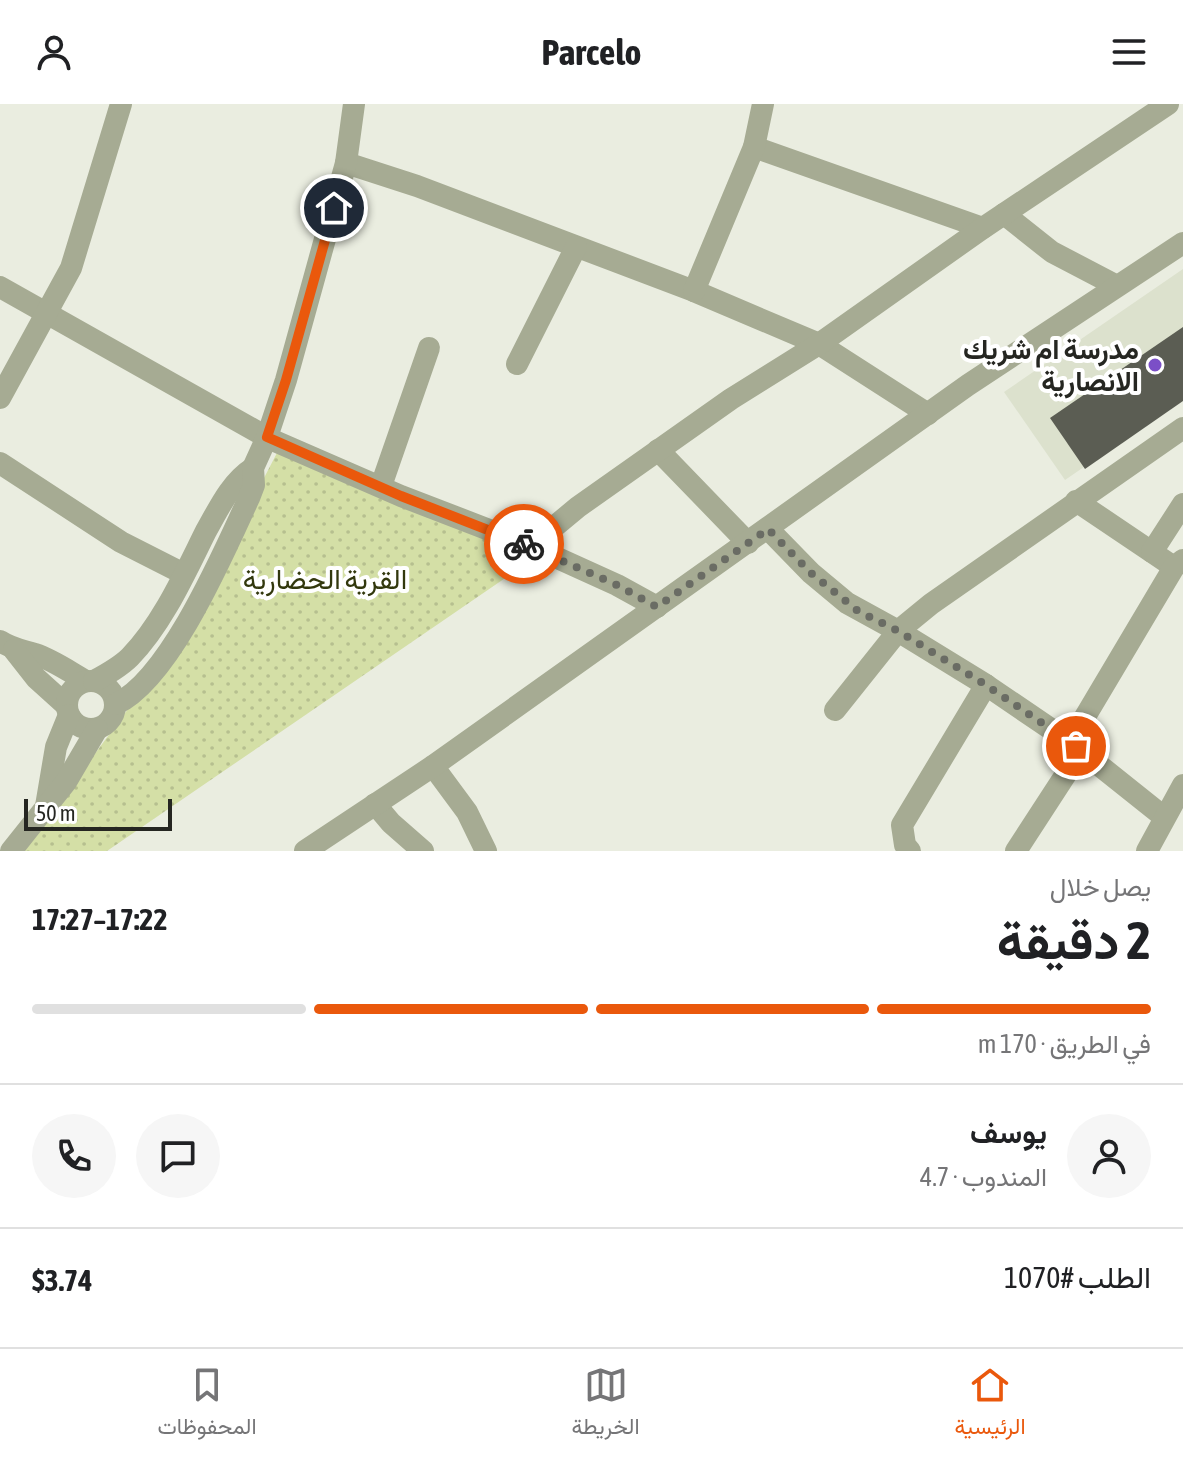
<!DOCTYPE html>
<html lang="ar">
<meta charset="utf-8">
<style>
body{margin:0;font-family:"Asap Condensed",Vazirmatn,sans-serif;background:#f6f6f6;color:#202124;direction:rtl;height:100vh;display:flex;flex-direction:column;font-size:30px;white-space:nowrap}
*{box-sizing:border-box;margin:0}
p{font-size:26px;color:#757577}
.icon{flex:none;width:44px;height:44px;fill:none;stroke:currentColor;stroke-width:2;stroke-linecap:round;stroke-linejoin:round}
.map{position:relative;height:747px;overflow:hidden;direction:ltr}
.sheet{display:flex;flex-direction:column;background:#fff;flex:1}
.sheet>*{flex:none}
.scale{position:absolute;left:24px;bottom:20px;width:148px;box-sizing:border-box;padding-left:8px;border:4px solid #252621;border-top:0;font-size:22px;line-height:28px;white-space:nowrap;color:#252621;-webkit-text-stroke:6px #fff;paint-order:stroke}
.pin{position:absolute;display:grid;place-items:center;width:68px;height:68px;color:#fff;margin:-34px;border:4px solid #fff;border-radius:50%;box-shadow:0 2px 8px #0007}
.courier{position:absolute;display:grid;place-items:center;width:80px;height:80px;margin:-40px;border:6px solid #ea580c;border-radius:50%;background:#fff;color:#222;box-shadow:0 2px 10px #0007}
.overview em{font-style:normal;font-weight:700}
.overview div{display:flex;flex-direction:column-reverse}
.overview{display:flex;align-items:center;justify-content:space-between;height:136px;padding:0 32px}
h1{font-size:52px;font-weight:700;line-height:60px}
.bar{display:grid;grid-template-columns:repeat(4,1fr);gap:12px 8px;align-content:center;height:96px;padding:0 32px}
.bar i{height:10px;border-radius:6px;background:#e0e0e0}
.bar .current{background:#ea580c}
.bar p{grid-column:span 4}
.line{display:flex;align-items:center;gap:20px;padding:0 32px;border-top:2px solid #e0e0e0}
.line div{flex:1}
.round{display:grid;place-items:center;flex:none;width:84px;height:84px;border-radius:42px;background:#f6f6f6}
header{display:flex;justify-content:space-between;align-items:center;height:104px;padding:0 32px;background:#fff;font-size:36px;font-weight:700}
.tab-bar{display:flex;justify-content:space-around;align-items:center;height:112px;border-top:2px solid #e0e0e0;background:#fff;font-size:22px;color:#757577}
.tab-bar a{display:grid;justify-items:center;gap:4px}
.tab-bar .current{color:#ea580c}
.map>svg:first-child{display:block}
</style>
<header><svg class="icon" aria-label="menu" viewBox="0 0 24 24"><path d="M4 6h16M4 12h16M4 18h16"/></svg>Parcelo<svg class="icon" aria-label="person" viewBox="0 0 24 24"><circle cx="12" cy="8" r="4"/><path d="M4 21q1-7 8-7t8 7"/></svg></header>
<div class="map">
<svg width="1183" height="747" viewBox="0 0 1183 747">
<defs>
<pattern id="park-dots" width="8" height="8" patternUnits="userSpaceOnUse" patternTransform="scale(2)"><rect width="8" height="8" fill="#d4dfa6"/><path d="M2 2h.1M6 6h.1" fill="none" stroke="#b6bf8f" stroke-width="1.8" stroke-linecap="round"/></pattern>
</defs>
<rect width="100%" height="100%" fill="#eaede0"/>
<polygon fill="#dce1cd" points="1183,165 1183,295 1065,376 1004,288"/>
<polygon fill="url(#park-dots)" points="279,345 536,453 107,747 23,747 182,532"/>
<polygon fill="#5b5d53" points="1183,223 1183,297 1085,365 1050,314"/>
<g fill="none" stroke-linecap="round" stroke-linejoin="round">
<g stroke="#a6ab93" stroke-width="22">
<polyline points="754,43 983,124"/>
<polyline points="346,59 417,82 694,187 819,240 928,310"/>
<polyline points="1004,110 1052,148 1117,182"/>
<polyline points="0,183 270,335 401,392 531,442 617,481 657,503"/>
<polyline points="694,187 754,43 763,0"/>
<polyline points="517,260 576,143"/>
<polyline points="0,294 71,164 121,0"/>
<polyline points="658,346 748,439"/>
<polyline points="0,359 121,438 184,470"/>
<polyline points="381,382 429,244"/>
<polyline points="1076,397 1174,463"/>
<polyline points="768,425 811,469 847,499 898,527 986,581 1070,638 1164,713"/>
<polyline points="531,442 578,403 731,295 819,240 983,124 1168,0"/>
<polyline points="1152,448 1183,400"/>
<path d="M 0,537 C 12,545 22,546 35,550 C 53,556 70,568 86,577"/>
<polyline points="14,546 36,574 67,602"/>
<circle cx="91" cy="601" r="24"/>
<path d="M 94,577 C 107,570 120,563 130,553 C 163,519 185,469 206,427 C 219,404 231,378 253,364"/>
<path d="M 116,600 C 170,575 224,448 249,394 L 254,381 L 253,364 L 267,333 L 286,276 L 346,59 L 354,0"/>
<polyline points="835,606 898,527 931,500 1183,324"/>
<polyline points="1070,638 1174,463 1183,456"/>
<polyline points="433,662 467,708 486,747"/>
<polyline points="375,700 391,719 423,747"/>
<polyline points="46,702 56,643 69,611"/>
<polyline points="11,747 66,678 97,625"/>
<polyline points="305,747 433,662 968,281 1183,139"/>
<polyline points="910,747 905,741 902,721 986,581"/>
<polyline points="1016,747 1081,647"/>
<polyline points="1147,747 1183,681"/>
</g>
</g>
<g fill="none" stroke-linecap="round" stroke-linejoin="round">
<polyline stroke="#6a6c64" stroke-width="8" stroke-dasharray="0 14.4" points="524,440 617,481 657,503 768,425 811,469 858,507 898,527 986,581 1076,642"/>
<polyline stroke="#ea580c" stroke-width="10" points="334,104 286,276 267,333 401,392 524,440"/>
</g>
<circle fill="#7b4fc7" stroke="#fff" stroke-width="3" cx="1155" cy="261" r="8"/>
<g text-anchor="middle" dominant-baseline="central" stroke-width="8" stroke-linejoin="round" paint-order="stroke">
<g font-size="28" font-weight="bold" fill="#252621" stroke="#fff" text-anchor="end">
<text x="1139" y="245">مدرسة ام شريك<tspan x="1139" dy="32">الانصارية</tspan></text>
</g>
<g font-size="28" fill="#32380d" stroke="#fff">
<text x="325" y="475">القرية الحضارية</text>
</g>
</g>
</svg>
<div class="scale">50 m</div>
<div class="pin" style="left:1076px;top:642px;background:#ea580c"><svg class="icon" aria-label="bag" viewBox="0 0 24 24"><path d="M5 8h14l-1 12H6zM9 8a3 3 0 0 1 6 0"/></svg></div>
<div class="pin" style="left:334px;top:104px;background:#1f2937"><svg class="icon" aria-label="home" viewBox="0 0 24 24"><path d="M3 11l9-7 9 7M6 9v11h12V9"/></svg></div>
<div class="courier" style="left:524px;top:440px"><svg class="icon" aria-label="bike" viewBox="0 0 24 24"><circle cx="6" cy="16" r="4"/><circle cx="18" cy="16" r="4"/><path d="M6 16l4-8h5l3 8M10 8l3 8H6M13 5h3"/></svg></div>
</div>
<section class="sheet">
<div class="overview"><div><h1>2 دقيقة</h1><p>يصل خلال</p></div><em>17:22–17:27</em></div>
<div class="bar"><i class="current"></i><i class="current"></i><i class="current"></i><i></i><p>في الطريق · 170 m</p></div>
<div class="line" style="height:144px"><a class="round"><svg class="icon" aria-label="person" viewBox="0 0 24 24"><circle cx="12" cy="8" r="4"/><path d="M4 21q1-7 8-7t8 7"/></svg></a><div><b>يوسف</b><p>المندوب · 4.7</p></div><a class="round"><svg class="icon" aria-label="chat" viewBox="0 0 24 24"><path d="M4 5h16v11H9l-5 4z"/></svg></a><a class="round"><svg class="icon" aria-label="phone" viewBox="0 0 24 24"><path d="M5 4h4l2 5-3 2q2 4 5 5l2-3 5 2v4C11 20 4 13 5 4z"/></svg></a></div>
<div class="line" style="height:104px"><div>الطلب #1070</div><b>$3.74</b></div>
</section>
<nav class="tab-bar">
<a class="current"><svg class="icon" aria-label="home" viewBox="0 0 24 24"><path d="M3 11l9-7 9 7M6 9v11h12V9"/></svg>الرئيسية</a>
<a><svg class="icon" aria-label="map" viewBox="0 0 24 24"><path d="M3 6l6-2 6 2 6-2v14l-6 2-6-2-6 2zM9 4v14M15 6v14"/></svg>الخريطة</a>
<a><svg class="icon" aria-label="saved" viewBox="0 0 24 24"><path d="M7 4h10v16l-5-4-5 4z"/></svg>المحفوظات</a>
</nav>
